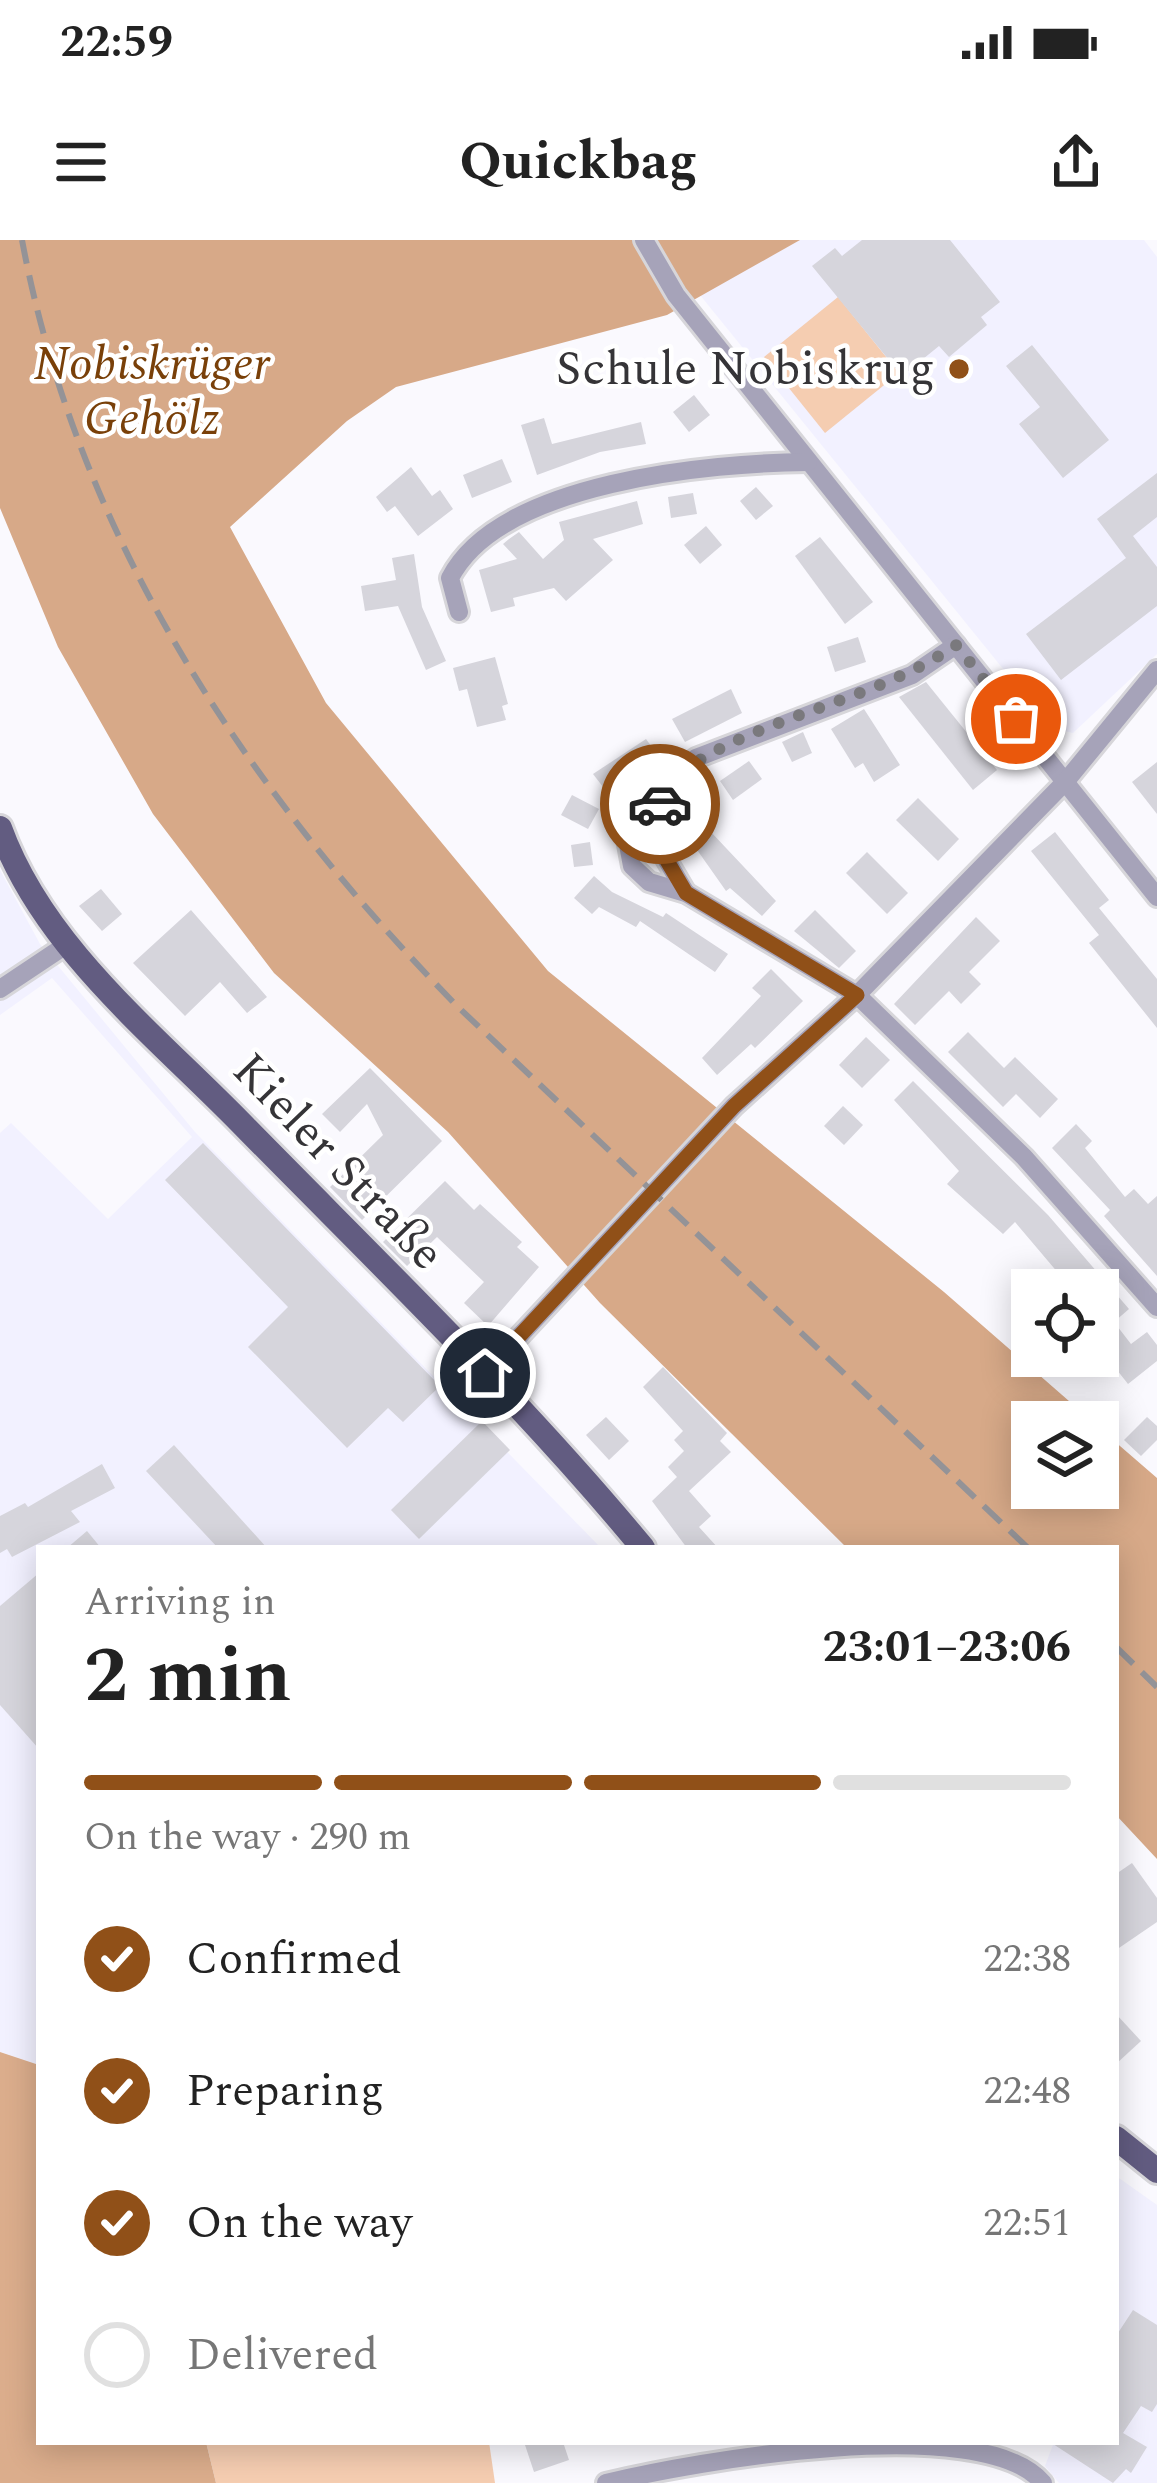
<!DOCTYPE html>
<meta charset="utf-8">
<style>
body{margin:0;font-family:Spectral,serif;background:#f6f6f6;color:#222;height:100vh;display:flex;flex-direction:column;font-size:45px;white-space:nowrap}
*{box-sizing:border-box;margin:0}
p{font-size:39px;color:#767676}
.icon{flex:none;width:66px;height:66px;fill:none;stroke:currentColor;stroke-width:2;stroke-linecap:round;stroke-linejoin:round}
.map{position:relative;flex:1;overflow:hidden}
.drawer{position:absolute;left:36px;top:1305px;width:1083px;height:900px;display:flex;flex-direction:column;background:#fff;border-radius:0px;box-shadow:0 6px 30px #0003}
.drawer>*{flex:none}
.buttons{position:absolute;left:1011px;top:1029px;display:grid;gap:24px}
.buttons a{display:grid;place-items:center;width:108px;height:108px;border-radius:0px;background:#fff;box-shadow:0 6px 30px #0003;font-size:60px}
.pin{position:absolute;display:grid;place-items:center;width:102px;height:102px;color:#fff;margin:-51px;border:6px solid #fff;border-radius:50%;box-shadow:0 3px 12px #0007}
.courier{position:absolute;display:grid;place-items:center;width:120px;height:120px;margin:-60px;border:9px solid #905018;border-radius:50%;background:#fff;color:#222;box-shadow:0 3px 15px #0007}
.headline em{font-style:normal;font-weight:700}
.headline div{display:flex;flex-direction:column-reverse}
.headline{display:flex;align-items:center;justify-content:space-between;height:204px;padding:0 48px}
h1{font-size:78px;font-weight:700;line-height:90px}
.bar{display:grid;grid-template-columns:repeat(4,1fr);gap:18px 12px;align-content:center;height:144px;padding:0 48px}
.bar i{height:15px;border-radius:9px;background:#e0e0e0}
.bar .on{background:#905018}
.bar p{grid-column:span 4}
ol{padding:0 48px;list-style:none}
li{display:flex;align-items:center;gap:36px;height:132px}
li p{margin-inline-start:auto}
li .icon{padding:12px;border-radius:50%;background:#905018;color:#fff;stroke-width:4}
li:last-child{color:#767676}
li i{width:66px;height:66px;border:6px solid #e0e0e0;border-radius:50%}
.status{display:flex;justify-content:space-between;align-items:center;height:84px;padding:0 60px;background:#fff;direction:ltr}
.status svg{height:33px;fill:currentColor}
header{display:flex;justify-content:space-between;align-items:center;height:156px;padding:0 48px;background:#fff;font-size:54px;font-weight:700}
.map>svg:first-child{display:block}
</style>
<div class="status"><b>22:59</b><svg viewBox="0 0 49 12"><path d="M0 12V9h3v3zM5 12V6h3v6zM10 12V3h3v9zM15 12V0h3v12zM26 1h20v11H26zM47 4h2v5h-2z"/></svg></div>
<header><svg class="icon" aria-label="menu" viewBox="0 0 24 24"><path d="M4 6h16M4 12h16M4 18h16"/></svg>Quickbag<svg class="icon" aria-label="share" viewBox="0 0 24 24"><path d="M12 15V3M7 8l5-5 5 5M5 13v7h14v-7"/></svg></header>
<div class="map">
<svg width="1157" height="2243" viewBox="0 0 1157 2243">
<rect width="100%" height="100%" fill="#faf9fe"/>
<g fill="#f2f1ff">
<polygon points="800,0 1144,0 1157,17 1157,414 1073,493 1051,488 700,55"/>
<polygon points="0,630 40,704 195,892 601,1308 39,1308 39,1825 0,1812 0,893 11,883 108,979 192,897 52,738 0,775"/>
<polygon points="1116,1936 1157,1965 1157,2243 1059,2243 1045,2226 1054,2202 1116,2202"/>
</g>
<g fill="#f5cdb1">
<polygon points="838,57 899,133 825,193 764,117"/>
<polygon points="206,2202 489,2202 495,2243 216,2243"/>
</g>
<polygon fill="#d7a988" points="0,0 800,0 667,75 396,147 347,181 230,287 326,463 548,731 944,1052 1093,1182 1032,1182 1032,1248 1098,1248 1098,1187 1157,1238 1157,1619 1116,1575 1116,1308 847,1308 600,1063 448,892 274,733 153,574 58,407 0,268"/>
<polygon fill="#dbad8c" points="0,1812 39,1825 39,2202 206,2202 216,2243 0,2243"/>
<g fill="#d6d5dc">
<polygon points="862,0 950,0 1000,62 981,77 987,85 949,117 939,106 902,136 812,26 835,8 842,16"/>
<polygon points="1032,105 1109,200 1063,238 1019,184 1040,167 1006,126"/>
<polygon points="694,155 710,175 689,192 673,172"/>
<polygon points="544,178 552,204 641,182 646,204 600,212 537,235 521,185"/>
<polygon points="502,219 512,242 472,258 463,235"/>
<polygon points="411,227 432,256 440,250 453,269 418,296 395,266 387,272 376,257"/>
<polygon points="1157,233 1157,277 1133,296 1157,327 1157,366 1061,440 1026,394 1126,318 1097,279"/>
<polygon points="756,247 773,266 756,280 740,261"/>
<polygon points="693,253 697,274 671,278 668,257"/>
<polygon points="637,261 643,284 593,299 613,320 566,361 554,348 513,358 515,366 491,372 479,330 517,319 503,304 509,299 519,292 543,319 564,300 559,282"/>
<polygon points="706,286 722,305 700,324 684,305"/>
<polygon points="820,297 873,362 845,384 795,316"/>
<polygon points="414,314 422,367 446,421 426,430 398,366 365,371 361,346 396,340 392,318"/>
<polygon points="858,397 866,422 835,432 827,407"/>
<polygon points="495,417 508,464 502,466 506,480 477,487 467,449 459,451 453,428"/>
<polygon points="926,442 997,530 973,550 899,457"/>
<polygon points="731,449 742,473 685,502 672,479"/>
<polygon points="864,469 900,525 874,542 863,523 855,528 831,489"/>
<polygon points="803,492 812,513 792,522 782,502"/>
<polygon points="646,499 659,517 610,556 593,534"/>
<polygon points="749,521 762,539 733,560 720,541"/>
<polygon points="1157,522 1157,574 1132,542"/>
<polygon points="572,555 599,569 588,589 561,575"/>
<polygon points="918,558 959,599 938,621 896,580"/>
<polygon points="698,565 710,591 776,661 762,676 730,648 726,651 676,580"/>
<polygon points="1055,592 1109,660 1099,668 1157,739 1157,788 1089,703 1099,695 1031,611"/>
<polygon points="590,602 593,625 574,627 571,605"/>
<polygon points="867,612 908,653 887,674 846,633"/>
<polygon points="594,636 612,652 663,677 666,673 728,714 715,732 640,681 636,687 599,667 592,674 574,658"/>
<polygon points="101,649 122,674 102,691 79,666"/>
<polygon points="191,670 267,757 247,773 220,742 185,776 133,723"/>
<polygon points="815,670 856,711 839,728 794,691"/>
<polygon points="976,677 1000,701 969,732 981,744 961,764 949,751 915,785 894,764"/>
<polygon points="771,729 803,761 755,808 751,804 717,835 702,818 761,756 752,748"/>
<polygon points="968,792 1004,828 1015,817 1058,859 1040,878 1016,854 1003,867 948,812"/>
<polygon points="866,797 890,820 862,848 839,825"/>
<polygon points="370,828 442,901 362,980 330,947 383,895 367,864 340,892 322,874"/>
<polygon points="913,841 1048,975 1129,1069 1114,1082 1131,1104 1147,1092 1157,1105 1157,1121 1128,1144 1102,1111 1108,1106 1098,1096 1098,1050 1064,1050 1055,1038 1059,1034 1015,982 1003,994 947,944 959,931 894,860"/>
<polygon points="843,866 863,885 844,905 824,886"/>
<polygon points="1076,884 1092,901 1085,908 1125,957 1134,949 1148,964 1157,956 1157,1036 1104,976 1110,970 1052,908"/>
<polygon points="203,903 440,1146 403,1182 388,1168 347,1208 248,1107 288,1067 165,940"/>
<polygon points="445,941 474,970 480,964 522,1002 517,1007 539,1027 488,1086 464,1063 484,1042 437,997 407,1026 383,1002"/>
<polygon points="663,1127 727,1193 720,1201 731,1212 689,1251 711,1276 699,1287 718,1308 687,1308 652,1261 677,1237 668,1227 684,1211 674,1200 683,1191 643,1147"/>
<polygon points="606,1177 629,1201 609,1220 586,1195"/>
<polygon points="1147,1177 1157,1186 1157,1200 1141,1216 1124,1200"/>
<polygon points="482,1181 510,1210 419,1299 391,1270"/>
<polygon points="174,1205 267,1308 218,1308 146,1231"/>
<polygon points="102,1224 115,1248 71,1271 80,1282 12,1317 7,1309 0,1313 0,1276 25,1263 28,1267"/>
<polygon points="87,1291 101,1308 67,1308"/>
<polygon points="39,1333 39,1509 0,1465 0,1366"/>
<polygon points="1132,1623 1157,1658 1157,1682 1116,1710 1116,1634"/>
<polygon points="1116,1774 1141,1801 1116,1824"/>
<polygon points="1133,2070 1157,2085 1157,2164 1152,2172 1141,2166 1123,2193 1147,2207 1131,2233 1126,2229 1113,2243 1050,2202 1116,2202 1116,2096"/>
<polygon points="524,2202 563,2202 569,2220 534,2232"/>
</g>
<g fill="none" stroke-linecap="round" stroke-linejoin="round">
<defs>
<g id="minor">
<polyline points="644,0 676,55 1157,657"/>
<path d="M 459,372 L 450,338 C 500,241 712,223 808,222"/>
<polyline points="956,405 912,435 696,518 640,560 627,599 632,626 649,642 686,653 857,755 1024,917 1157,1067"/>
<polyline points="661,548 656,602 686,653"/>
<polyline points="0,749 66,705"/>
<polyline points="485,1133 734,866 857,755 1066,541 1157,430"/>
<path d="M 606,2243 C 692,2222 982,2170 1043,2243"/>
</g>
<g id="major">
<path d="M 0,588 C 43,707 154,794 241,883 C 377,1022 519,1158 643,1308"/>
<polyline points="1116,1898 1157,1931"/>
</g>
</defs>
<use href="#minor" stroke="#d7d6da" stroke-width="24"/>
<use href="#major" stroke="#d7d6da" stroke-width="30"/>
<use href="#minor" stroke="#a6a3b9" stroke-width="18"/>
<use href="#major" stroke="#625c81" stroke-width="24"/>
<g stroke="#949397" stroke-width="6" stroke-dasharray="24 12" stroke-linecap="butt">
<path d="M 22,0 C 78,299 247,551 457,766 L 1028,1308"/>
<polyline points="1116,1407 1157,1447"/>
</g>
</g>
<g fill="none" stroke-linecap="round" stroke-linejoin="round">
<path stroke="#7a797d" stroke-width="12" stroke-dasharray="0 21.6" d="M 660,564 L 661,548 C 744,476 866,467 956,405 L 1016,479"/>
<polyline stroke="#905018" stroke-width="15" points="485,1133 734,866 857,755 686,653 656,602 660,564"/>
</g>
<circle fill="#905018" stroke="#fff" stroke-width="4.5" cx="959" cy="129" r="12"/>
<g text-anchor="middle" dominant-baseline="central" stroke-width="9" stroke-linejoin="round" paint-order="stroke">
<g font-size="48" font-style="italic" fill="#794009" stroke="#fff">
<text x="152" y="124">Nobiskrüger<tspan x="152" dy="55">Gehölz</tspan></text>
</g>
<g font-size="48" fill="#353437" stroke="#fff" text-anchor="end">
<text x="935" y="129">Schule Nobiskrug</text>
</g>
<g font-size="48" fill="#353437" stroke="#fff">
<text transform="translate(338 922) rotate(46)">Kieler Straße</text>
</g>
</g>
</svg>
<div class="buttons">
<a><svg class="icon" aria-label="locate" viewBox="0 0 24 24"><circle cx="12" cy="12" r="6"/><path d="M12 2v4M12 18v4M2 12h4M18 12h4"/></svg></a>
<a><svg class="icon" aria-label="layers" viewBox="0 0 24 24"><path d="M12 4l9 5-9 5-9-5zM3 14l9 5 9-5"/></svg></a>
</div>
<div class="pin" style="left:1016px;top:479px;background:#ea580c"><svg class="icon" aria-label="bag" viewBox="0 0 24 24"><path d="M5 8h14l-1 12H6zM9 8a3 3 0 0 1 6 0"/></svg></div>
<div class="pin" style="left:485px;top:1133px;background:#1f2937"><svg class="icon" aria-label="home" viewBox="0 0 24 24"><path d="M3 11l9-7 9 7M6 9v11h12V9"/></svg></div>
<div class="courier" style="left:660px;top:564px"><svg class="icon" aria-label="car" viewBox="0 0 24 24"><path d="M5 17H2v-5l4-1 3-4h7l3 4 3 1v5h-3M9 17h6M6 11h13"/><circle cx="7" cy="17" r="2"/><circle cx="17" cy="17" r="2"/></svg></div>
<section class="drawer">
<div class="headline"><div><h1>2 min</h1><p>Arriving in</p></div><em>23:01–23:06</em></div>
<div class="bar"><i class="on"></i><i class="on"></i><i class="on"></i><i></i><p>On the way · 290 m</p></div>
<ol>
<li><svg class="icon" aria-label="check" viewBox="0 0 24 24"><path d="M5 12l5 5 9-10"/></svg>Confirmed<p>22:38</p></li>
<li><svg class="icon" aria-label="check" viewBox="0 0 24 24"><path d="M5 12l5 5 9-10"/></svg>Preparing<p>22:48</p></li>
<li><svg class="icon" aria-label="check" viewBox="0 0 24 24"><path d="M5 12l5 5 9-10"/></svg>On the way<p>22:51</p></li>
<li><i></i>Delivered</li>
</ol>
</section>
</div>
